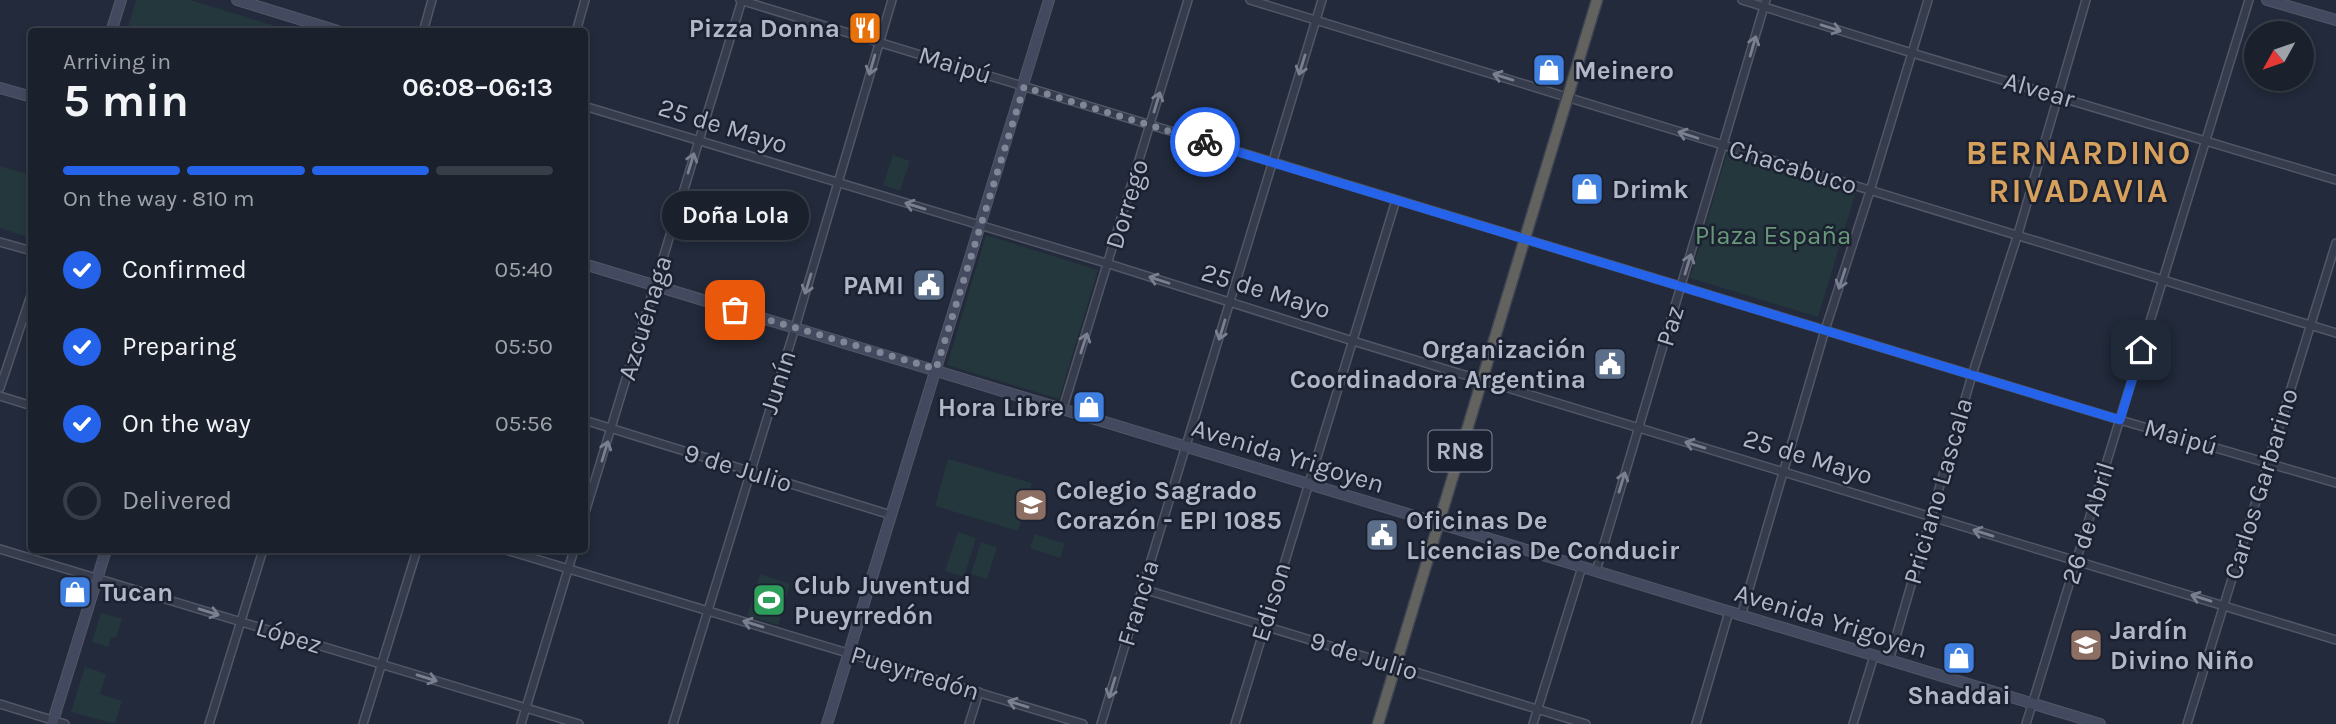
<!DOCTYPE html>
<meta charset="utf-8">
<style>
body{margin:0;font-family:Karla,sans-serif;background:#232834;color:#f1f3f6;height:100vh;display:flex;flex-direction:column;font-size:26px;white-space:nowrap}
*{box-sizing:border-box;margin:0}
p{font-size:23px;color:#9fa3a9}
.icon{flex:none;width:38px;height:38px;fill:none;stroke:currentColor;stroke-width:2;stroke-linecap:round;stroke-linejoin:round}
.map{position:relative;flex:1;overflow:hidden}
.panel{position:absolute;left:28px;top:28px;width:560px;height:525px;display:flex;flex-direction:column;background:#1a202c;border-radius:7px;box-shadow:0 4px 10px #0003,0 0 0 2px #383e48}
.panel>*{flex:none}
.needle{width:46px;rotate:230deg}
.buttons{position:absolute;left:2244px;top:21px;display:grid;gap:14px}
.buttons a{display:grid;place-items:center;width:70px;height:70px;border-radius:50%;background:#1a202c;box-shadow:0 4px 10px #0003,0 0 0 2px #383e48;font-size:35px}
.pin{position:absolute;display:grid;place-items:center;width:60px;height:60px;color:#fff;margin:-30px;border-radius:14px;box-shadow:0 4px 10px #0006}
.courier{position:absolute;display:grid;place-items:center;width:70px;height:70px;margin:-35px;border:5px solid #2563eb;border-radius:50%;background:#fff;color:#222;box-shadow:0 2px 9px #0007}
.bubble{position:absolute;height:49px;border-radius:24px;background:#1a202c;box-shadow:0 4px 10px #0003,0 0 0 2px #383e48;font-size:23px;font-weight:700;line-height:49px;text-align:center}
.summary em{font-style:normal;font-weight:700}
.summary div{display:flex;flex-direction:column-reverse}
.summary{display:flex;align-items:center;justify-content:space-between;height:119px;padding:0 35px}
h1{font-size:46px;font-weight:700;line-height:52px}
.bar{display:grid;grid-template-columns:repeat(4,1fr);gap:10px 7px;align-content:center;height:84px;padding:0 35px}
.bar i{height:9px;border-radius:5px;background:#383e48}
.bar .active{background:#2563eb}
.bar p{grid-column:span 4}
ol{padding:0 35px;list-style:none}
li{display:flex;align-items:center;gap:21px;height:77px}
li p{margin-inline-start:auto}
li .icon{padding:7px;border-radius:50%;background:#2563eb;color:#fff;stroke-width:4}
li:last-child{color:#9fa3a9}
li i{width:38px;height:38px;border:4px solid #383e48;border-radius:50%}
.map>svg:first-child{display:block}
</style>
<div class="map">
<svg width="2336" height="724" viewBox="0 0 2336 724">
<rect width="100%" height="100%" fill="#222a3b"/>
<g fill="#24373c">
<polygon points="136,0 190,0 292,31 127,31"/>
<polygon points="1727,153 1856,192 1818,317 1690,278"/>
<polygon points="893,155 910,161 900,191 883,185"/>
<polygon points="0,166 31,175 31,238 0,228"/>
<polygon points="986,235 1098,270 1059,399 947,365"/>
<polygon points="948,459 1032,483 1018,531 935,506"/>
<polygon points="958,532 976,538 964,577 945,571"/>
<polygon points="1035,534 1065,544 1060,558 1030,548"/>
<polygon points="981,542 997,547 987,579 971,574"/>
<polygon points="760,574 790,584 778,625 747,616"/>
<polygon points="101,613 122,619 116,638 111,637 108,647 92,642"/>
<polygon points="85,667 106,674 100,694 122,701 115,724 71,712"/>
</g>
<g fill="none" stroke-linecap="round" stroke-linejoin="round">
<defs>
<g id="minor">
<polyline points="740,0 2120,420 2336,483"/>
<polyline points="1250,0 2336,333"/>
<polyline points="1742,0 1912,53 2336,180"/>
<polyline points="423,32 432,0"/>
<polyline points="576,32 585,0"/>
<polyline points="584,106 1109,264 1353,341 2336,640"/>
<polyline points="0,242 32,251"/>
<polyline points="0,388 32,292"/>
<polyline points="0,396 32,406"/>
<polyline points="1063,408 1188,0"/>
<polyline points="584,420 891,515"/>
<polyline points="584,516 742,0"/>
<polyline points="0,549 579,724"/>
<polyline points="506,550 1083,724"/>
<polyline points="1596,571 1766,0"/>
<polyline points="1143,589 1586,724"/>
<polyline points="1741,616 1825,330 1870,191 1928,0"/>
<polyline points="1889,661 1972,375 2018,234 2086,0"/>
<polyline points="0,704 65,724"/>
<polyline points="209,724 263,550"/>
<polyline points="363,724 417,550"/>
<polyline points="521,724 574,550"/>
<polyline points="673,724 795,328 892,0"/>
<polyline points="969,724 979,692"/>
<polyline points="1101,724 1322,0"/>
<polyline points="1235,724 1396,200"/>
<polyline points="1533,724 1582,567"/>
<polyline points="1696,724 1729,612"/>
<polyline points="1853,724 1874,656"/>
<polyline points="2026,724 2249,0"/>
<polyline points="2187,724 2336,243"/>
</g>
<g id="secondary">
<polyline points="237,0 341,32"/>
<polyline points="2267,0 2336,20"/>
<polyline points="111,32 121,0"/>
<polyline points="0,88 32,97"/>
<polyline points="584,264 2100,724"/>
<polyline points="52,724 106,550"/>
<polyline points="827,724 1049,0"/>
</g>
<polyline id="trunk" points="1378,724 1597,0"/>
</defs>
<use href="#minor" stroke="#515766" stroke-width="10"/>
<use href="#secondary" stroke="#515766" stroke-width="12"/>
<use href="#trunk" stroke="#3e4453" stroke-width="13"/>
<use href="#minor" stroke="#363c4c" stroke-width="7"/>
<use href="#secondary" stroke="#434a5f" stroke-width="10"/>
<use href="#trunk" stroke="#62625f" stroke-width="10"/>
</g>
<defs><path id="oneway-shaft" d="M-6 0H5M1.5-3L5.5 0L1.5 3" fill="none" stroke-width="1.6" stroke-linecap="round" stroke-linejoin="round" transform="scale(1.75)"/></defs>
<g stroke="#7a8090">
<use href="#oneway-shaft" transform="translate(1831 28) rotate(17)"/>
<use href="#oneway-shaft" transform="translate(1753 46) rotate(-74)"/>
<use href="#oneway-shaft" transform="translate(872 65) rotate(106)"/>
<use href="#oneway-shaft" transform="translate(1302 65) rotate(107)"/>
<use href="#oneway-shaft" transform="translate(1503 77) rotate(-163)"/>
<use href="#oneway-shaft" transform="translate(1157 102) rotate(-73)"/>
<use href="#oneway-shaft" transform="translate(1688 135) rotate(-162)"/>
<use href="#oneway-shaft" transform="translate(691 163) rotate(-73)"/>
<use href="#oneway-shaft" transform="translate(915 206) rotate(-163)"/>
<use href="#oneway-shaft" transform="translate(1688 264) rotate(-73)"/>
<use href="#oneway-shaft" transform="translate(1842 279) rotate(108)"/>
<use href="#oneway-shaft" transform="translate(1159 280) rotate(-162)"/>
<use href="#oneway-shaft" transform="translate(808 284) rotate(107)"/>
<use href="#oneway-shaft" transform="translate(1222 330) rotate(107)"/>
<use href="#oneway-shaft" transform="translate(1084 343) rotate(-72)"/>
<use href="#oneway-shaft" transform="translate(1695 445) rotate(-163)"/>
<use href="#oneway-shaft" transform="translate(605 451) rotate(-73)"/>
<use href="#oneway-shaft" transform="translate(1622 482) rotate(-73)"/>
<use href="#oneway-shaft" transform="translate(1983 533) rotate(-163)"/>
<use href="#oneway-shaft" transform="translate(2201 598) rotate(-163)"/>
<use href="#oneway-shaft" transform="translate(209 612) rotate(17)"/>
<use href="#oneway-shaft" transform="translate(753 624) rotate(-163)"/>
<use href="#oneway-shaft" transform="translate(427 678) rotate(17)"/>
<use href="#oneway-shaft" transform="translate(1112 688) rotate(107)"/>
<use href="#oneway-shaft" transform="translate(1018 704) rotate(-163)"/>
</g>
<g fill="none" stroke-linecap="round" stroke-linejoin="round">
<polyline stroke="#7f8696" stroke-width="7" stroke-dasharray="0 12.6" points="735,310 936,369 1024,87 1205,142"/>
<polyline stroke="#2563eb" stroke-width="9" points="1205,142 2120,420 2141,350"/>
</g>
<defs>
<symbol id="restaurant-square" viewBox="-11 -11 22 22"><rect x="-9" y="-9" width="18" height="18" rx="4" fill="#e8710a" stroke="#1b2130"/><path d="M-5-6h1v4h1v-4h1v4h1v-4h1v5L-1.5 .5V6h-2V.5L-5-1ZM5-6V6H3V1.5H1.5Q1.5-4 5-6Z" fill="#fff"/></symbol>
<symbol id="shop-square" viewBox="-11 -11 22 22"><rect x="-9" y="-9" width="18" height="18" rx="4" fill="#3f7fe0" stroke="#1b2130"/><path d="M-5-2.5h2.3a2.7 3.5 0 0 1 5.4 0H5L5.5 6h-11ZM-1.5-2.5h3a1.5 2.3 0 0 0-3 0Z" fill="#fff"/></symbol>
<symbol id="civic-square" viewBox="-11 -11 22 22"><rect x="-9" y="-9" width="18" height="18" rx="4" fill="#5c6f8a" stroke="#1b2130"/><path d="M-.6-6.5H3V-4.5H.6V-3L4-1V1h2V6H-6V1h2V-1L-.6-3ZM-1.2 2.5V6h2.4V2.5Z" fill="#fff"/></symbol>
<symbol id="school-square" viewBox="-11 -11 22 22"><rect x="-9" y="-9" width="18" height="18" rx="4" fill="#8d6e63" stroke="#1b2130"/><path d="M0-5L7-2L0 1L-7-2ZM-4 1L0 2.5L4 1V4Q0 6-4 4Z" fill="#fff"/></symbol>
<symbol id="stadium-square" viewBox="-11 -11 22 22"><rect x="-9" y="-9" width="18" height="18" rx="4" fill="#2e9e5b" stroke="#1b2130"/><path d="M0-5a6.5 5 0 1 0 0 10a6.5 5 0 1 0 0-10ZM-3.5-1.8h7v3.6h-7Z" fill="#fff"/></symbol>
</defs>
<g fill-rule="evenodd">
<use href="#restaurant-square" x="846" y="9" width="38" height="38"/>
<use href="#shop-square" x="1530" y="51" width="38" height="38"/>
<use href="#shop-square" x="1568" y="170" width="38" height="38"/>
<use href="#civic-square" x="910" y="266" width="38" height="38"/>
<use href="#civic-square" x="1591" y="345" width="38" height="38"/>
<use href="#shop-square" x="1070" y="388" width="38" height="38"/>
<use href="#school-square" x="1012" y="486" width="38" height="38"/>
<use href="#civic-square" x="1363" y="516" width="38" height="38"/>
<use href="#shop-square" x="56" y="573" width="38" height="38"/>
<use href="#stadium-square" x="750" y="581" width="38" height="38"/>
<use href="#school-square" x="2067" y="626" width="38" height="38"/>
<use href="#shop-square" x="1940" y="639" width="38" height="38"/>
</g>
<g text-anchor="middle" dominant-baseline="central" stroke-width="5" stroke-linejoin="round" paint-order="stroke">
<rect fill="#1b2130" stroke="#848a9a" stroke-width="2" x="1428.5" y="430.5" width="63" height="41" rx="5"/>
<g font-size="24" font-weight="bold" fill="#b1b7c7">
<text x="1460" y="451">RN8</text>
</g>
<g font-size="26" font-weight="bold" fill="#b1b7c7" stroke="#1b2130" text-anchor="start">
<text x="840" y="28" text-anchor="end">Pizza Donna</text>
<text x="1574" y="70">Meinero</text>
<text x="1612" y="189">Drimk</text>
<text x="904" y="285" text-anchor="end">PAMI</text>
<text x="1586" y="349" text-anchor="end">Organización<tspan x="1586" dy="30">Coordinadora Argentina</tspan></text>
<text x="1064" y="407" text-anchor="end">Hora Libre</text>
<text x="1056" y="490">Colegio Sagrado<tspan x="1056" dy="30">Corazón - EPI 1085</tspan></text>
<text x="1406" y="520">Oficinas De<tspan x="1406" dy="30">Licencias De Conducir</tspan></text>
<text x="794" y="585">Club Juventud<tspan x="794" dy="30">Pueyrredón</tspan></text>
<text x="100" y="592">Tucan</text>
<text x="2110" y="630">Jardín<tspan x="2110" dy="30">Divino Niño</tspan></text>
<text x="1959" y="695" text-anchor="middle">Shaddai</text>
</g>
<g font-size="26" fill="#b1b7c7" stroke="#1b2130">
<text transform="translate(955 65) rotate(17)">Maipú</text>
<text transform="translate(2039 90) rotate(16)">Alvear</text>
<text transform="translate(723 126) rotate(17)">25 de Mayo</text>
<text transform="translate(1793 167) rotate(17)">Chacabuco</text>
<text transform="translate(1127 204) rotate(-73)">Dorrego</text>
<text transform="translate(1266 291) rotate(17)">25 de Mayo</text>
<text transform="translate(645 318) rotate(-73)">Azcuénaga</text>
<text transform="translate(1670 326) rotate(-73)">Paz</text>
<text transform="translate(778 382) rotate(-72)">Junín</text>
<text transform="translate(2181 437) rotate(16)">Maipú</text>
<text transform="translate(1288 456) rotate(17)">Avenida Yrigoyen</text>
<text transform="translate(1808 457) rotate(17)">25 de Mayo</text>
<text transform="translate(738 468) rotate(17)">9 de Julio</text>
<text transform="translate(2261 484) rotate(-73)">Carlos Garbarino</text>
<text transform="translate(1938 491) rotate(-74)">Priciano Lascala</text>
<text transform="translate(2088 523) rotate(-73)">26 de Abril</text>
<text transform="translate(1271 602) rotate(-73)">Edison</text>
<text transform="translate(1138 603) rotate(-73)">Francia</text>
<text transform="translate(1831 621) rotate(17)">Avenida Yrigoyen</text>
<text transform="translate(289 636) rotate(17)">López</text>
<text transform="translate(1364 656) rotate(17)">9 de Julio</text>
<text transform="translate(915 673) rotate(17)">Pueyrredón</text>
</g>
<g font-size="26" fill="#679979" stroke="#1b2130">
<text x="1773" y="235">Plaza España</text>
</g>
<g font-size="33" font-weight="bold" letter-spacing="2" fill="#d6a05d" stroke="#1b2130">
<text x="2079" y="153">BERNARDINO<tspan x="2079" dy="38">RIVADAVIA</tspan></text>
</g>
</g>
</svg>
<div class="buttons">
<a><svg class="needle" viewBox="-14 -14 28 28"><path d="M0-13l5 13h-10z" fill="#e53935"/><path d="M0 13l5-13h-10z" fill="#9fa3a9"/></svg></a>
</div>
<div class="pin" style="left:735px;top:310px;background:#ea580c"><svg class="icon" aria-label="bag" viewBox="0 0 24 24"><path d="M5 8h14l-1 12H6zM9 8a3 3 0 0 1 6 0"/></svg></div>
<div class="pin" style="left:2141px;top:350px;background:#1f2937"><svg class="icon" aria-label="home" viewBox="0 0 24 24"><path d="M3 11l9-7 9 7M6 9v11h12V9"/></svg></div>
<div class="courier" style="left:1205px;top:142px"><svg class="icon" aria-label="bike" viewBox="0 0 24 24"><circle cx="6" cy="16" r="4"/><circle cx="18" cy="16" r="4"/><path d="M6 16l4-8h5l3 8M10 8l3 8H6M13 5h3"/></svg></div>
<div class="bubble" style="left:662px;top:191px;width:147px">Doña Lola</div>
<section class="panel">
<div class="summary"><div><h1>5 min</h1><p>Arriving in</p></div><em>06:08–06:13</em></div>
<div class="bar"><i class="active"></i><i class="active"></i><i class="active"></i><i></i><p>On the way · 810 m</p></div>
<ol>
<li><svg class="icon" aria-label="check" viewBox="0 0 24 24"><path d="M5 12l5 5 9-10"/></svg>Confirmed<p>05:40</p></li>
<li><svg class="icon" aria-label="check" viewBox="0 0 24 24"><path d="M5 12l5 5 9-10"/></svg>Preparing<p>05:50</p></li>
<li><svg class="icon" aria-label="check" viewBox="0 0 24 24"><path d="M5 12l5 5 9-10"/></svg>On the way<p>05:56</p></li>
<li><i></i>Delivered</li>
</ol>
</section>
</div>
